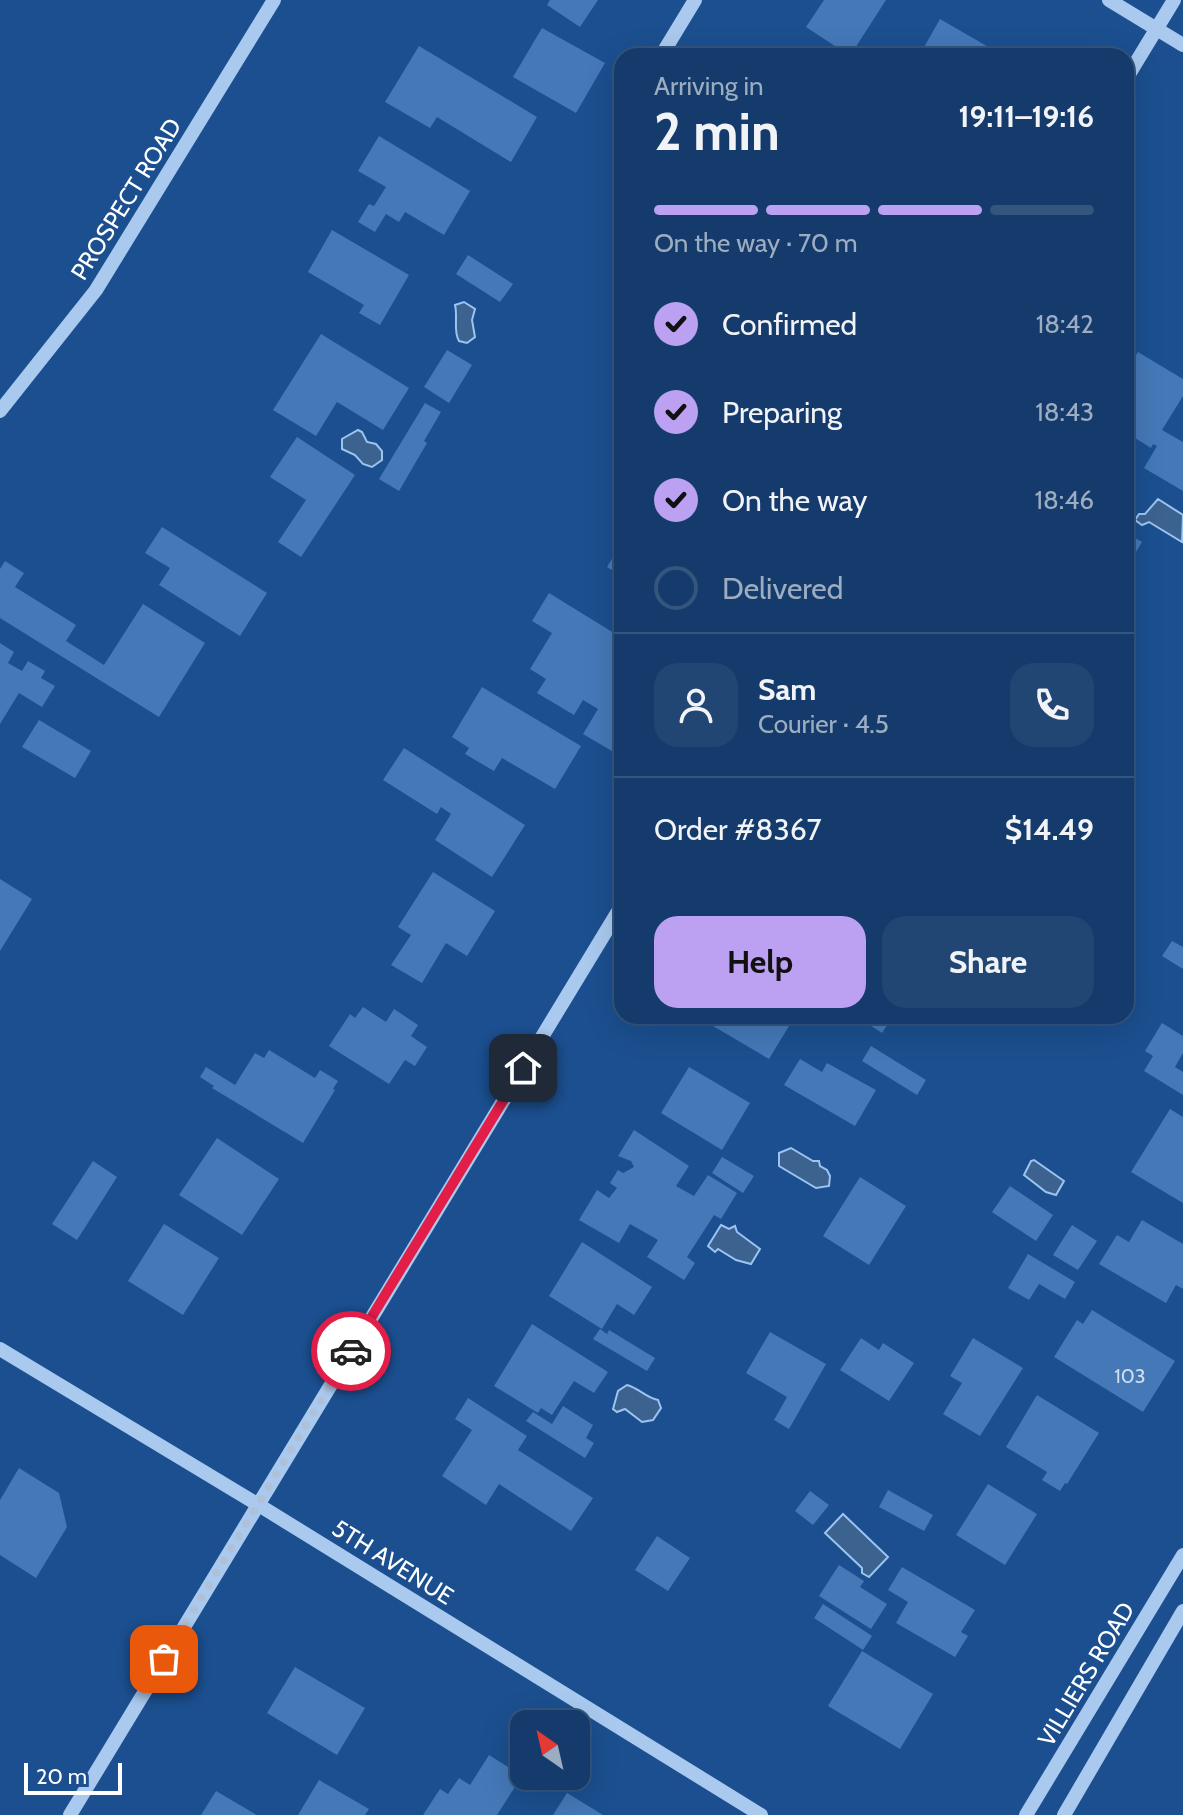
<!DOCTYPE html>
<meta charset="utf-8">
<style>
body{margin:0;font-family:Cabin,sans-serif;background:#214673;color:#f1f3f6;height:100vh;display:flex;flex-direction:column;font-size:30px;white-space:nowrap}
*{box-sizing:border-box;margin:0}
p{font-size:26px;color:#9dadc1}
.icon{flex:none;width:44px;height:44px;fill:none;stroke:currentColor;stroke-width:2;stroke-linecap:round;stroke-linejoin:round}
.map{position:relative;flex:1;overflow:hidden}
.details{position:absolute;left:614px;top:48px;width:520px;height:976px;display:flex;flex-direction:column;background:#143b6b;border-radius:24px;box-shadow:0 8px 32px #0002,0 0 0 2px #33557e}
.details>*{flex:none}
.needle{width:52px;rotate:326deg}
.tools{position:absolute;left:510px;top:1710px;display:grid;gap:16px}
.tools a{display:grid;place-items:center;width:80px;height:80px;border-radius:16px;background:#143b6b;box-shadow:0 8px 32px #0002,0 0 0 2px #33557e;font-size:40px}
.scale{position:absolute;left:24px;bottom:20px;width:98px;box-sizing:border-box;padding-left:8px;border:4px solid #fff;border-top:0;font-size:22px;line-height:28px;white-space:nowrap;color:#fff;-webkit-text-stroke:6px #1b4f8f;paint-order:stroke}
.pin{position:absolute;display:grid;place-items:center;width:68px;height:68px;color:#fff;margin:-34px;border-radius:16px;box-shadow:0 4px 12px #0006}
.courier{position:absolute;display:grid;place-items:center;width:80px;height:80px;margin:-40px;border:6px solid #e11d48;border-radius:50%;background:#fff;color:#222;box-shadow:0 2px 10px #0007}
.headline em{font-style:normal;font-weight:700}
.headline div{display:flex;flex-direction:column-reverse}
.headline{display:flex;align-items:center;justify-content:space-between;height:136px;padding:0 40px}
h1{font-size:52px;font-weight:700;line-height:60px}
.bar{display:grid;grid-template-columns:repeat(4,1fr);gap:12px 8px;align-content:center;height:96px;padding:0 40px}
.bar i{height:10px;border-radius:6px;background:#33557e}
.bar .on{background:#bca0f2}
.bar p{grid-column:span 4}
.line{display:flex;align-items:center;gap:20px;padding:0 40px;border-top:2px solid #33557e}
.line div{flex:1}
.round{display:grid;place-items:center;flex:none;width:84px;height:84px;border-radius:24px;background:#214673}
ol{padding:0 40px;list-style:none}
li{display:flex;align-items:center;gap:24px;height:88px}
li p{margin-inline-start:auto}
li .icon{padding:8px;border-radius:50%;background:#bca0f2;color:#111;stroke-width:4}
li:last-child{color:#9dadc1}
li i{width:44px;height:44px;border:4px solid #33557e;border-radius:50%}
.primary-button{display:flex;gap:16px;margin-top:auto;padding:16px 40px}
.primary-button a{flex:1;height:92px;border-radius:24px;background:#bca0f2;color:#111;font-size:32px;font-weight:700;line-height:92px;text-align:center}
.primary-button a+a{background:#214673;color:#f1f3f6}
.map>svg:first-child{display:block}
</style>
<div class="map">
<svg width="1183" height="1815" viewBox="0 0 1183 1815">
<rect width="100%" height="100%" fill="#1b4f8f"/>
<g fill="#3c6290" stroke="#9cc4f0" stroke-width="2">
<path d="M 464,302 L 475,309 L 472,320 L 475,337 L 467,343 L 459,341 C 453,332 458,317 455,305 Z"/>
<polygon points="358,430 362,432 367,442 376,444 382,451 382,460 372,467 363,464 355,455 342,449 342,439"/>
<polygon points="1158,499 1183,515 1182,542 1149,522 1142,525 1135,520 1139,514 1145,514"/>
<polygon points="791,1148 813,1161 819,1161 820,1166 827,1170 830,1176 829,1186 816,1188 779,1166 779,1153"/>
<polygon points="1034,1160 1064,1181 1056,1195 1046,1192 1024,1175 1031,1161"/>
<polygon points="721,1225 729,1229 735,1226 737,1232 760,1249 751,1264 736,1260 718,1249 715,1252 708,1246"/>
<path d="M 627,1385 C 639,1388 646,1398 658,1400 L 661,1408 L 653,1420 L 642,1422 L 625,1409 L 617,1412 L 613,1409 L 618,1391 Z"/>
<polygon points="843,1514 888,1557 869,1577 862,1573 862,1568 825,1533"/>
</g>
<g fill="#4478b7">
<polygon points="550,0 598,0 580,27 547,5"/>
<polygon points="824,0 886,0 850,56 806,27"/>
<polygon points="940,19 1004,56 919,56"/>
<polygon points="542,28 605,63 576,113 513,77"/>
<polygon points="419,46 537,117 511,162 437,117 430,128 385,102"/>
<polygon points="379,136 470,191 444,235 405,212 399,222 386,214 375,232 358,222 369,204 374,206 386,187 358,171"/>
<polygon points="332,230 409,275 380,325 359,313 364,305 308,272"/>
<polygon points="468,255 513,284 500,302 456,274"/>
<polygon points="321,334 409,388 383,430 337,402 316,436 273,410"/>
<polygon points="447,350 472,365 449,403 424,387"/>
<polygon points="1138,352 1183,379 1183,396 1162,430 1183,442 1183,491 1144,468 1157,446 1153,444 1151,448 1135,438 1131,445 1126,442 1126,362 1130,364"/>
<polygon points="425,403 441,412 424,441 427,443 399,491 379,479"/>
<polygon points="297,437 355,475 301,557 278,542 306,500 270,477"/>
<polygon points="162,527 267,593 240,636 159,585 170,568 145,553"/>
<polygon points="1126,533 1142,542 1126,569"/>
<polygon points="622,542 622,576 607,567"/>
<polygon points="5,561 24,573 15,587 76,625 66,641 104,665 143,604 205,643 159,717 0,618 0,569"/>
<polygon points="549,593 622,638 622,696 616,705 622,708 622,757 583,734 598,709 583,700 574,715 537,693 546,679 530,669 552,633 532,621"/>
<polygon points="0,643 14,652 8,663 22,671 28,661 45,671 41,678 55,686 42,707 19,693 0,724"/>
<polygon points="482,687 581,746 555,789 502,758 494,771 465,754 469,748 452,737"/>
<polygon points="39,720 91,751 75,778 22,747"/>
<polygon points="404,748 525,825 492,877 435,840 451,814 441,807 437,814 383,780"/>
<polygon points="433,872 495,911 467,956 446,943 422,983 391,965 411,935 398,927"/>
<polygon points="0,879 32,899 0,951"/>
<polygon points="1172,941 1183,947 1183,969 1162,956"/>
<polygon points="363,1007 386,1022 394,1009 418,1025 411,1036 427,1047 415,1066 405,1060 389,1084 329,1046 350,1014 355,1018"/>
<polygon points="719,1016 795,1016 769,1059 713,1026"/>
<polygon points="856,1016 893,1016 882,1033"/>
<polygon points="1162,1023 1183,1036 1183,1053 1175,1067 1183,1072 1183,1095 1144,1071 1153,1056 1145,1051"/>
<polygon points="871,1046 926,1080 917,1095 862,1061"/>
<polygon points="269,1050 315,1078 320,1070 338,1081 333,1089 335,1090 303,1143 212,1088 214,1086 200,1077 206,1067 235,1085 255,1053 264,1058"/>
<polygon points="800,1059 822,1072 827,1063 876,1090 855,1126 784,1085"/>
<polygon points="689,1067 750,1103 722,1150 661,1113"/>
<polygon points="1170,1109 1183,1117 1183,1203 1131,1172"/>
<polygon points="634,1130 689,1166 676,1186 694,1196 708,1175 737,1193 721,1219 714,1215 687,1257 695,1263 684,1280 647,1257 658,1240 630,1224 619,1243 579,1220 597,1190 609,1198 617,1188 610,1183 618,1170 623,1173 634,1167 631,1161 618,1156"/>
<polygon points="217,1138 279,1179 242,1235 179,1195"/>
<polygon points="722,1157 754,1176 743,1193 712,1173"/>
<polygon points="93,1161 117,1177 77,1240 52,1224"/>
<polygon points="860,1177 906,1206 869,1265 823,1236"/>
<polygon points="1010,1186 1053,1215 1036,1241 992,1212"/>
<polygon points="1142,1220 1183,1244 1183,1289 1176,1285 1166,1303 1099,1264 1117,1235 1129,1242"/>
<polygon points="164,1224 219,1258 183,1315 128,1281"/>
<polygon points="1072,1225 1097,1241 1078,1270 1053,1255"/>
<polygon points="582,1242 652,1287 634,1315 617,1304 602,1329 549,1296"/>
<polygon points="1028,1254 1075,1282 1065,1299 1039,1284 1029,1300 1008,1288"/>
<polygon points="1092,1310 1175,1361 1143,1412 1054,1357 1077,1320 1083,1324"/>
<polygon points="532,1324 608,1372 594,1393 574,1381 552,1415 541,1408 538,1413 494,1386"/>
<polygon points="600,1329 607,1334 609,1330 655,1358 647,1371 593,1339"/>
<polygon points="770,1332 826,1364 789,1429 774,1420 787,1397 746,1373"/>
<polygon points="861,1338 879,1350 883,1343 914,1363 889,1401 840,1370"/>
<polygon points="973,1338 1023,1368 980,1436 943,1414 962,1383 950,1376"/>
<polygon points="1037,1395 1099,1433 1067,1484 1065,1483 1060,1491 1042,1480 1047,1472 1006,1447"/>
<polygon points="468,1398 527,1436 518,1450 593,1498 571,1531 499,1484 486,1505 442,1476 472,1430 455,1419"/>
<polygon points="563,1406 593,1425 586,1438 594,1443 585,1458 526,1421 533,1412 552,1424"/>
<polygon points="19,1468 59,1493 67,1527 36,1578 0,1555 0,1500"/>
<polygon points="988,1484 1037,1514 1005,1565 956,1535"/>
<polygon points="888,1490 933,1515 924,1531 879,1507"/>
<polygon points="810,1491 829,1505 813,1525 795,1511"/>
<polygon points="657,1536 690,1558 668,1591 635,1570"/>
<polygon points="839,1565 864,1581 860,1587 887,1604 871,1629 819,1596"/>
<polygon points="902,1567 975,1610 961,1632 968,1636 955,1657 896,1623 908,1602 888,1590"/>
<polygon points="823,1604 872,1636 863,1650 814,1618"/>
<polygon points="862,1651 933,1694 900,1749 828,1706"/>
<polygon points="295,1667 365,1708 337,1755 267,1713"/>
<polygon points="489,1755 522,1776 497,1815 423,1815 440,1789 448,1794 459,1778 470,1785"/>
<polygon points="319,1780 369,1809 365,1815 298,1815"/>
<polygon points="216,1791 257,1815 201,1815"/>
<polygon points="567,1793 603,1815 553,1815"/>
</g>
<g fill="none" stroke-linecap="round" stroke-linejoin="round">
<g stroke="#a9c9ee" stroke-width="14">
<polyline points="1109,0 1183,45"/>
<polyline points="661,56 695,0"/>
<polyline points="1126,79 1174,0"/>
<polyline points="0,411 96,290 274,0"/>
<polyline points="0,1349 257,1504 761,1815"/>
<polyline points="70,1815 622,905"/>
<polyline points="1026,1815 1183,1555"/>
<polyline points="1064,1815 1183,1611"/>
</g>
</g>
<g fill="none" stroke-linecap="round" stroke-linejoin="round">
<polyline stroke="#afc1d8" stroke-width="8" stroke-dasharray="0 14.4" points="164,1659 351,1351"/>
<polyline stroke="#e11d48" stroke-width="10" points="351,1351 523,1068"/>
</g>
<g text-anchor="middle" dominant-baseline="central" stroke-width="8" stroke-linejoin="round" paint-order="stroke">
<g font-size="20" fill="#d0dded">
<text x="1130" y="1376">103</text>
</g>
<g font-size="24" fill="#fff" stroke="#1b4f8f">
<text transform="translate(126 199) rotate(-58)">PROSPECT ROAD</text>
<text transform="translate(393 1562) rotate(32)">5TH AVENUE</text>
<text transform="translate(1086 1674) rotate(-59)">VILLIERS ROAD</text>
</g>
</g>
</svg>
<div class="tools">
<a><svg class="needle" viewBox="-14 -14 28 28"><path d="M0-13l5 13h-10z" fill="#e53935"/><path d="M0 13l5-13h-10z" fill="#9dadc1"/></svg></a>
</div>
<div class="scale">20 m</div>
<div class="pin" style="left:164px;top:1659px;background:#ea580c"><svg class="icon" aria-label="bag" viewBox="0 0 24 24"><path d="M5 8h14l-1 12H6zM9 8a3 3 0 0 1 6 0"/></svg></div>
<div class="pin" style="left:523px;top:1068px;background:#1f2937"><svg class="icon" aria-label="home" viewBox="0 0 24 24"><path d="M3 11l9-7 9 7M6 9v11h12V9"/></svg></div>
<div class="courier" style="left:351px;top:1351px"><svg class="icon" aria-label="car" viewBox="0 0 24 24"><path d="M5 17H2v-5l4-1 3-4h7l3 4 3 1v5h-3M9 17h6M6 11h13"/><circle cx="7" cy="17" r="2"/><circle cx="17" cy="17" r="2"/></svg></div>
<section class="details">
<div class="headline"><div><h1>2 min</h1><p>Arriving in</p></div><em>19:11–19:16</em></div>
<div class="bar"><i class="on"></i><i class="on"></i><i class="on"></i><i></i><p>On the way · 70 m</p></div>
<ol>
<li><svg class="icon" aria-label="check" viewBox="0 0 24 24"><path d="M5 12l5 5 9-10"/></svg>Confirmed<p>18:42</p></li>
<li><svg class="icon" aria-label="check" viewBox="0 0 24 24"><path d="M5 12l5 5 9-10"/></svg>Preparing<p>18:43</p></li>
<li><svg class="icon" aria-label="check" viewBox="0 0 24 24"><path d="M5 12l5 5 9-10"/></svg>On the way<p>18:46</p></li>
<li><i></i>Delivered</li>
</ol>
<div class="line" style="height:144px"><a class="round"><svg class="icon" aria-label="person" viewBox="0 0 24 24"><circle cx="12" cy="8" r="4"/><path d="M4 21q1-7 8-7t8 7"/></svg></a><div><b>Sam</b><p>Courier · 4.5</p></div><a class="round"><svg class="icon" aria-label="phone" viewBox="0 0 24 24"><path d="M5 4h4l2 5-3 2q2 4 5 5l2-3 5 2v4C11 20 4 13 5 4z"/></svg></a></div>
<div class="line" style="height:104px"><div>Order #8367</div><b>$14.49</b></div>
<div class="primary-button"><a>Help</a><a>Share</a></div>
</section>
</div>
